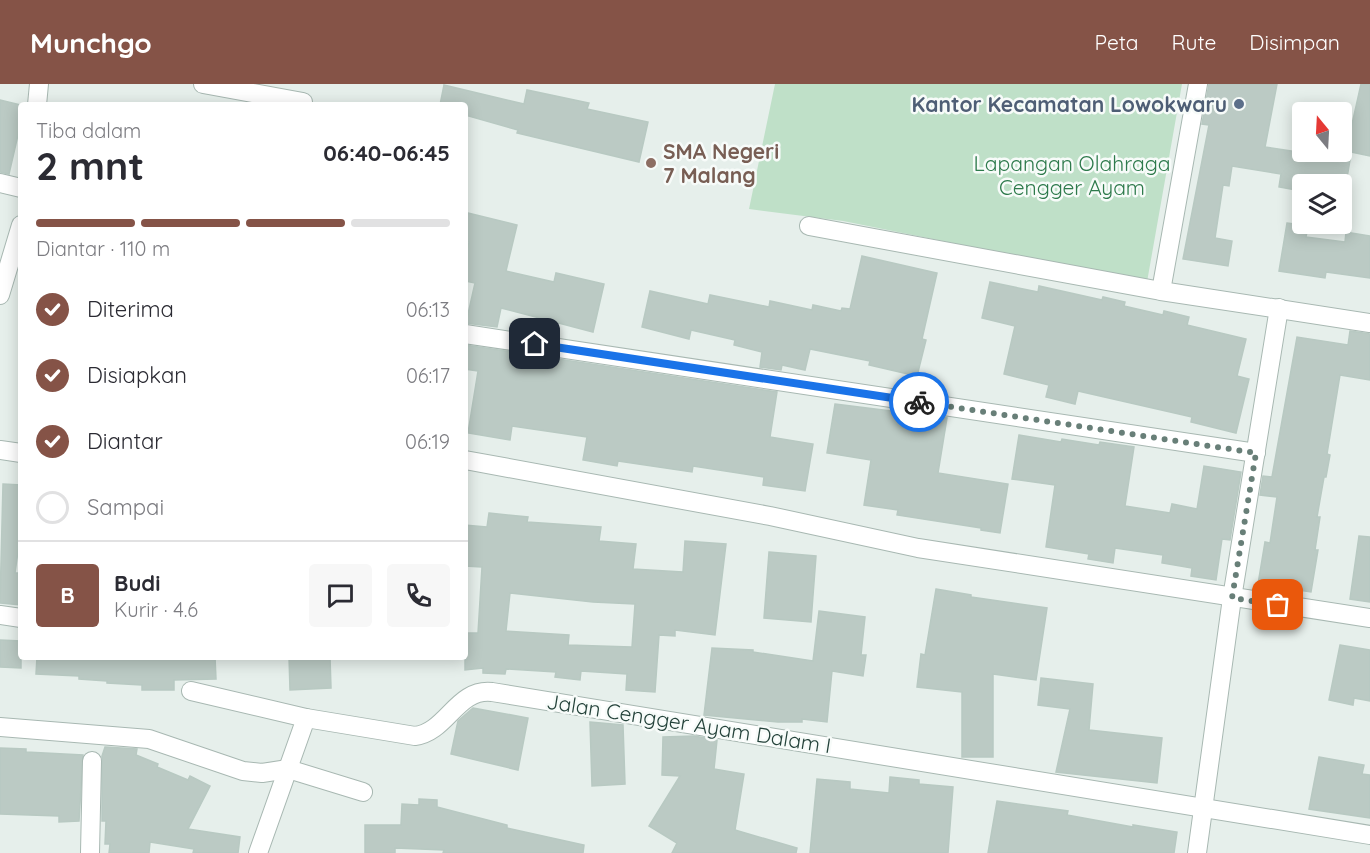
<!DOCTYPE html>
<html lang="id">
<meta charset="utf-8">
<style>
body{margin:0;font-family:Quicksand,sans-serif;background:#f7f7f7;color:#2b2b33;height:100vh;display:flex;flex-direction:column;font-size:22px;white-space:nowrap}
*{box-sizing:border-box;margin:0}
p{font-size:20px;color:#7c7c81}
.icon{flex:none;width:33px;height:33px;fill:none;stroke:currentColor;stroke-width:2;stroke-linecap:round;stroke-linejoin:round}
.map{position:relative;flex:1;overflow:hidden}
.panel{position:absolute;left:18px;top:18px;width:450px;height:558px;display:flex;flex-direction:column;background:#fff;border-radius:6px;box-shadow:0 3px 15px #0003}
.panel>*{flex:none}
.needle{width:39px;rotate:342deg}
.tools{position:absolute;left:1292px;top:18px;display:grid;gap:12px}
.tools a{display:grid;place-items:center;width:60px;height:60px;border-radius:6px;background:#fff;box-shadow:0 3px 15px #0003;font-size:30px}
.pin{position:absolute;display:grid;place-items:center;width:51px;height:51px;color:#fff;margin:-26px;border-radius:12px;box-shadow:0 3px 9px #0006}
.courier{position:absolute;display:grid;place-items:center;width:60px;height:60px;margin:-30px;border:4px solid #1a73e8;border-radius:50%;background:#fff;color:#222;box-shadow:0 2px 8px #0007}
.overview em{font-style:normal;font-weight:700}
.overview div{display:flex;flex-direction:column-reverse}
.overview{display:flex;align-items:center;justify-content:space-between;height:102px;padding:0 18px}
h1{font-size:39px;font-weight:700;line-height:45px}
.bar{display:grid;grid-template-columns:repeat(4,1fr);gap:9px 6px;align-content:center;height:72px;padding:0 18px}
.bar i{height:8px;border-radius:4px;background:#e1e1e2}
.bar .on{background:#855347}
.bar p{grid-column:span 4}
.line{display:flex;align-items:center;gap:15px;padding:0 18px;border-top:2px solid #e1e1e2}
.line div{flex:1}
.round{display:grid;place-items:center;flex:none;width:63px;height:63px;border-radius:6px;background:#f7f7f7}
ol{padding:0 18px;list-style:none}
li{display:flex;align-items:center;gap:18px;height:66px}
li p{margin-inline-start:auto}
li .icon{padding:6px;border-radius:50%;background:#855347;color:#fff;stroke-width:4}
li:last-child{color:#7c7c81}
li i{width:33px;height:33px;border:3px solid #e1e1e2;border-radius:50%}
header{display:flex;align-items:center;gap:36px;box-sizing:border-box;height:84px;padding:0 30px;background:#855347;color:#fff}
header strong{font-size:28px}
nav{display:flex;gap:33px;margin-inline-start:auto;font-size:21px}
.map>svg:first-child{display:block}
</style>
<header>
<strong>Munchgo</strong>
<nav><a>Peta</a><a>Rute</a><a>Disimpan</a></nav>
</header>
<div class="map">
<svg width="1370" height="769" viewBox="0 0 1370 769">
<rect width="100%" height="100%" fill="#e6efeb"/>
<polygon fill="#bfe0c8" points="775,0 1182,0 1147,198 843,137 749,125"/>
<g fill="#bbcac4" stroke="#b8c9c2" stroke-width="1.5" fill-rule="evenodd">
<polygon points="1209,0 1277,0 1265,63 1350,76 1346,100 1302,100 1302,107 1279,103 1281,90 1232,82 1229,102 1223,101 1215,154 1232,157 1228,182 1183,175 1209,41 1202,40"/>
<polygon points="1361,0 1370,0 1370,72 1346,67"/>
<polygon points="444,1 524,20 527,6 589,19 587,25 648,38 639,78 517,49 518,46 465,31 465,21 440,21"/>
<polygon points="0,16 21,21 21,38 9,90 0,88"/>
<polygon points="468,129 517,141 506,187 554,198 556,189 604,200 593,248 501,224 497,243 466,239 475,199 465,197 465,174 469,158 465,157 465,143"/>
<polygon points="1287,139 1308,142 1306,153 1345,158 1346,148 1370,152 1370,194 1326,188 1325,194 1279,187"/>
<polygon points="862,172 937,189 922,255 926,256 917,292 869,281 870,277 810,265 805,286 782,281 781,286 760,283 762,268 734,261 735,256 691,246 689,255 642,243 650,207 708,220 710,211 769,223 770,217 812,226 813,221 841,227 842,224 850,225"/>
<polygon points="990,198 1038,208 1039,202 1102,216 1103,213 1125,218 1124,222 1163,231 1164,227 1189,233 1187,241 1246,255 1237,292 1249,295 1236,349 1191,338 1192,333 1078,307 1075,320 1046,313 1049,301 1004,290 1015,242 982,234"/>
<polygon points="1350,247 1370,250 1370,296 1340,291 1327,370 1330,371 1326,393 1324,393 1317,433 1320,433 1315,466 1318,466 1311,508 1258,500 1265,458 1270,459 1277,413 1260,411 1263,392 1272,393 1297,253 1348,261"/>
<polygon points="465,261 777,308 770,353 813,360 805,407 763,401 764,393 693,382 692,388 618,377 617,382 583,376 587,353 512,342 510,356 468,349 478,287 465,285"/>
<polygon points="835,320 947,334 938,389 1008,400 1000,449 981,446 981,444 897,431 898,426 864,421 871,376 827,369"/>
<polygon points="1019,351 1061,358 1062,355 1099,361 1100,358 1134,363 1125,422 1170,429 1172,420 1197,425 1204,382 1241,388 1230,456 1222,455 1216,496 1191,492 1192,484 1162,479 1163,471 1115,464 1113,479 1088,475 1089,470 1046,463 1055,401 1012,395"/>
<polygon points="3,400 21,401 21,446 15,489 21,489 21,521 0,519"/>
<path d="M 489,429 L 528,433 L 527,438 L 601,443 L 599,457 L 636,460 L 633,485 L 683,488 L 685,457 L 726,460 L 715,551 L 675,546 L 675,552 L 659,551 L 655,608 L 626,606 L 627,590 L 581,587 L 580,596 L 555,593 L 556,588 L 506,585 L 505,590 L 483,589 L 483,584 L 465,586 L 465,549 L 478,549 L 482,483 L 465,482 L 465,441 L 487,443 ZM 510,509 L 593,518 L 635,520 L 632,563 L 568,561 L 569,551 L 506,547 Z"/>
<polygon points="1359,452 1370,453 1370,518 1350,515"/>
<polygon points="769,468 816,472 811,538 764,534"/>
<polygon points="936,505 971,511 971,513 1047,524 1036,596 993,590 993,673 962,673 962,608 917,603 921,570 925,571"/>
<polygon points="819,527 865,533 861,571 866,571 863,592 832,587 827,638 802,635 802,638 778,638 704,631 712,564 753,566 753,568 813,577"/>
<polygon points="0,556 21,557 21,584 0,583"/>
<polygon points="1340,561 1370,566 1370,617 1354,614 1353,621 1329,616"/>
<polygon points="37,573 215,573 216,595 174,596 174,606 142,606 142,601 107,599 107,597 79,595 79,592 36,590"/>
<polygon points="289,573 330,573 331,604 290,606"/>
<polygon points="1041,594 1093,600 1089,646 1162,654 1157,699 1056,688 1070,625 1038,621"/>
<polygon points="473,624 528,634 518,686 451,670 458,637"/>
<polygon points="590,638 623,641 625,700 592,702"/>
<polygon points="694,652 717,656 714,685 744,690 735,746 797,764 796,769 672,769 677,759 649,742 680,692 662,691 663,653"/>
<polygon points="105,663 137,665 136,671 158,680 157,683 188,696 190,692 210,702 188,745 240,753 238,769 193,769 194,765 150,758 149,769 109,769 110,760 105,760 106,737 102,737 102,672"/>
<polygon points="0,664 26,665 26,668 83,671 79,737 59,738 59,732 0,730"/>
<polygon points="1319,673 1364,681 1362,690 1370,691 1370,734 1309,725"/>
<polygon points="890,693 919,696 919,700 953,703 948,769 810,769 817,695 850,698 850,705 889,709"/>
<polygon points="419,715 437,716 437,723 507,741 507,744 584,761 583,769 443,769 444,766 395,764 395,769 365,769 365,741 401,741 402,720 419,721"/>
<polygon points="997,717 1068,727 1067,731 1133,743 1133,741 1177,748 1174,769 988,769"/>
</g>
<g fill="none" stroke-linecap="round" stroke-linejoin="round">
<defs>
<g id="street">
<polyline points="203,0 303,18"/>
<polyline points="37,21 39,0"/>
<polyline points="0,99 21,104"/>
<polyline points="809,142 1161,207 1370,239"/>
<polyline points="1161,207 1198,0"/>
<polyline points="0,211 21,141"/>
<polyline points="465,250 1256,369"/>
<polyline points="0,366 21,369"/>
<polyline points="465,376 770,432 918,464 1370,534"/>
<polyline points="0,531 21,534"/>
<path d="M 191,607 L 306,634 L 415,652 C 447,648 457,604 492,608 L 1370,751"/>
<polyline points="0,643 149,655 243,687 262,689 288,685 363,708"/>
<polyline points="90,769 92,677"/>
<polyline points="258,769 306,634"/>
<polyline points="1197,769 1232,514 1279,224"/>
</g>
</defs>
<use href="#street" stroke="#a8b8b2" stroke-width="20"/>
<use href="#street" stroke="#fff" stroke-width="18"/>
</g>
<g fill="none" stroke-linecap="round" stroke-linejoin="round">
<polyline stroke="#687f78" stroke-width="6" stroke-dasharray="0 10.8" points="919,318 1256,369 1232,514 1278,521"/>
<polyline stroke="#1a73e8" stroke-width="8" points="535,260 919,318"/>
</g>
<circle fill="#5c6f8a" stroke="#f7fbf9" stroke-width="2" cx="1239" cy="20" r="6"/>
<circle fill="#8d6e63" stroke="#f7fbf9" stroke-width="2" cx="651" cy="79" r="6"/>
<g text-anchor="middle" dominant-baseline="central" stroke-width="5" stroke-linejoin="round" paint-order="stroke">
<g font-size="21" font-weight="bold" fill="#4e5e75" stroke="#f7fbf9" text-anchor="end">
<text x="1227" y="20">Kantor Kecamatan Lowokwaru</text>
</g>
<g font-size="21" font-weight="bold" fill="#785e54" stroke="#f7fbf9" text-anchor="start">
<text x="663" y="67">SMA Negeri<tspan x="663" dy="24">7 Malang</tspan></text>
</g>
<g font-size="21" fill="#2d7a4b" stroke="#f7fbf9">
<text x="1072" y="79">Lapangan Olahraga<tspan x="1072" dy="24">Cengger Ayam</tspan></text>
</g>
<g font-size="21" fill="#24423a" stroke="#f7fbf9">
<text transform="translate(689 639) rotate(9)">Jalan Cengger Ayam Dalam I</text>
</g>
</g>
</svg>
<div class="tools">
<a><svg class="needle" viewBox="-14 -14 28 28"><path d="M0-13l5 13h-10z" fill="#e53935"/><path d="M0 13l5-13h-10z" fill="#7c7c81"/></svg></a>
<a><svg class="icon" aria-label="layers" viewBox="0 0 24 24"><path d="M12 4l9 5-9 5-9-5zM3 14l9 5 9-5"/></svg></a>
</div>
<div class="pin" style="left:1278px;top:521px;background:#ea580c"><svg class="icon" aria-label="bag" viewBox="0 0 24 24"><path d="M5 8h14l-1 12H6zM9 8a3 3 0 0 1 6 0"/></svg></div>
<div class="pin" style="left:535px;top:260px;background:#1f2937"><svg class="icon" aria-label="home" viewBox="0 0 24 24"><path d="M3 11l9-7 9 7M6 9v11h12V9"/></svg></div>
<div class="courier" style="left:919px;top:318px"><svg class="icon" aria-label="bike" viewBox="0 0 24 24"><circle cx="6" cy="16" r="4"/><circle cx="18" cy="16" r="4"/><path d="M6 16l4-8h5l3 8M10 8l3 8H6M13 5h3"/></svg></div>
<section class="panel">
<div class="overview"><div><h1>2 mnt</h1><p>Tiba dalam</p></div><em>06:40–06:45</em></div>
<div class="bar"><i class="on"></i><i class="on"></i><i class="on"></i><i></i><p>Diantar · 110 m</p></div>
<ol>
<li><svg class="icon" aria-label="check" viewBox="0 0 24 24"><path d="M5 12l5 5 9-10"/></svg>Diterima<p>06:13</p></li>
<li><svg class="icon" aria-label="check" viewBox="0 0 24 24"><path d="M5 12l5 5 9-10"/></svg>Disiapkan<p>06:17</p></li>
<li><svg class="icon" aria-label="check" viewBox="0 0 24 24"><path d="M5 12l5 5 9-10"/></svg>Diantar<p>06:19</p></li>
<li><i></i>Sampai</li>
</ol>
<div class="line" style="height:108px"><b class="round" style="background:#855347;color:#fff">B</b><div><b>Budi</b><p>Kurir · 4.6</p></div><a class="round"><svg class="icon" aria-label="chat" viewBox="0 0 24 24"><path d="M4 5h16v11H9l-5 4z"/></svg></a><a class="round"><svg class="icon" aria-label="phone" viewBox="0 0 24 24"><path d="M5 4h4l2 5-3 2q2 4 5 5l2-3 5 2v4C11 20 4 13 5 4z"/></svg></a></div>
</section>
</div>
